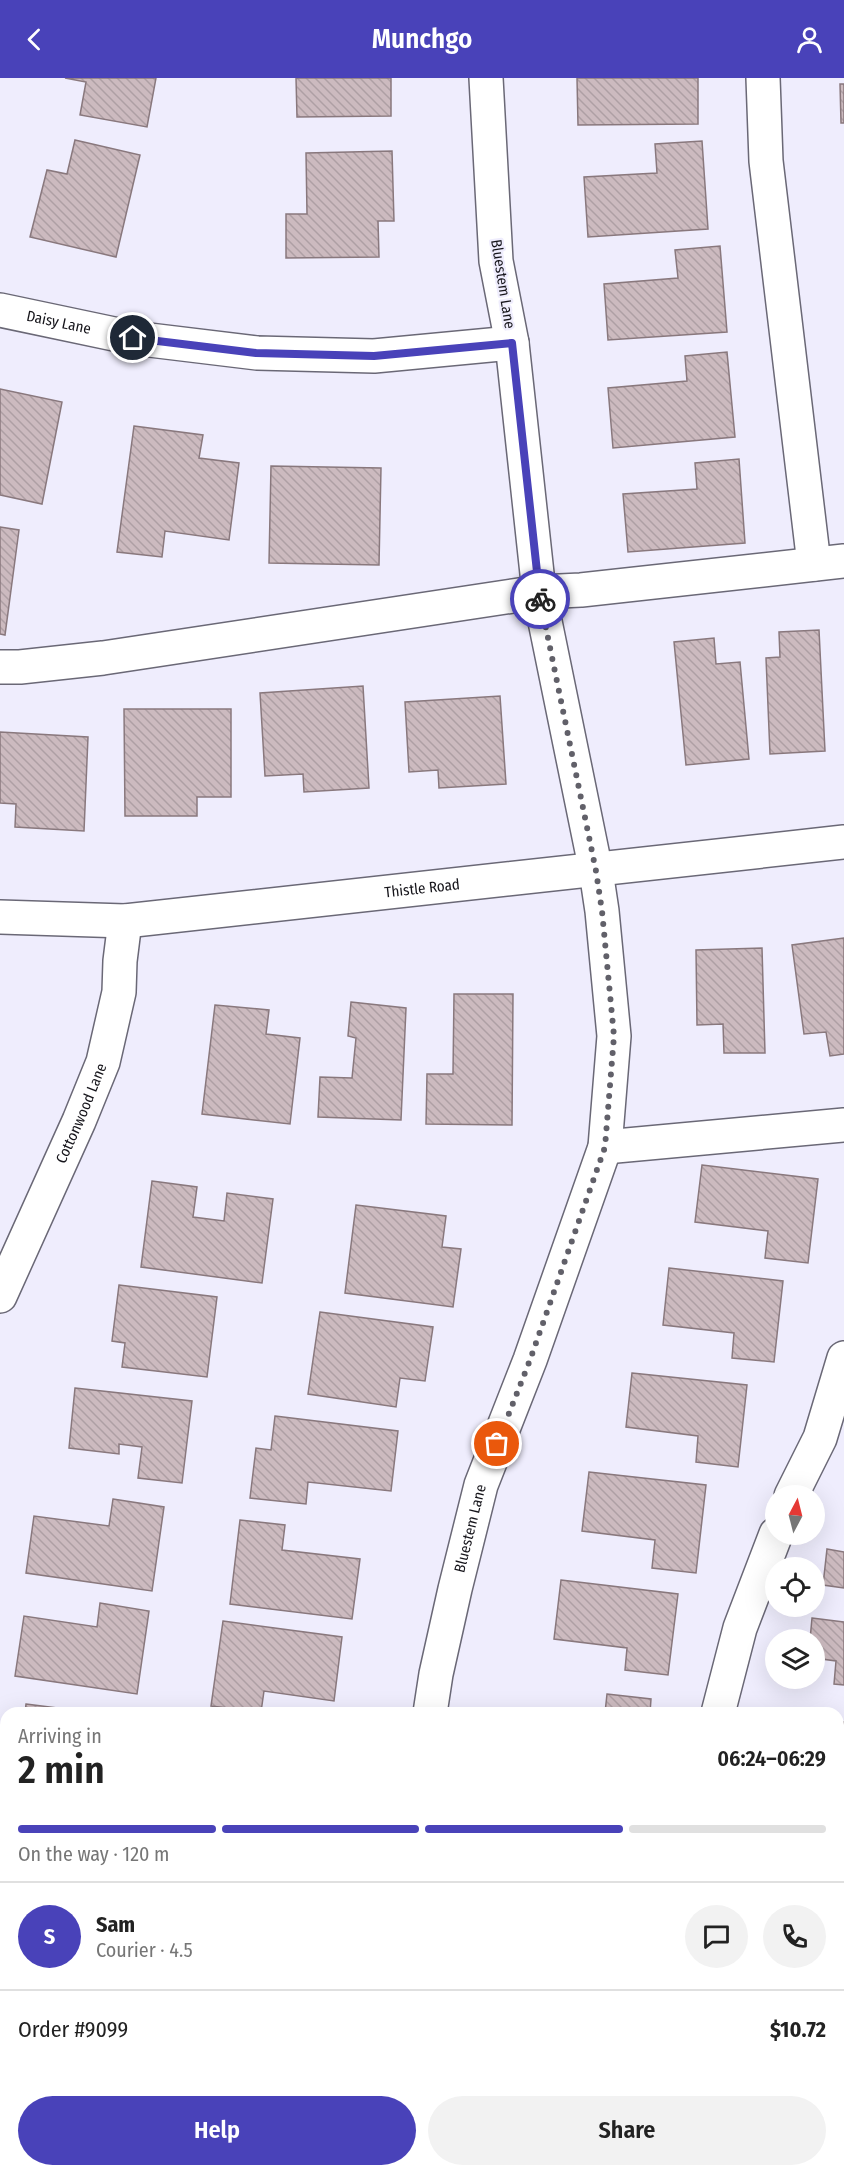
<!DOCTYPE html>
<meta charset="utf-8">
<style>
body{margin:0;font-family:"Fira Sans Condensed",sans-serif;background:#f2f2f2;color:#222;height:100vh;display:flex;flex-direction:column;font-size:22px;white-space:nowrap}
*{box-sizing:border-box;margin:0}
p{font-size:20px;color:#767676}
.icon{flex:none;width:33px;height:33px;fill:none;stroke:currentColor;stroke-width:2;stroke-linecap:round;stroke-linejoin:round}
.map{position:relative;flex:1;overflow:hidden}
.side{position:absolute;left:0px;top:1629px;width:844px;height:470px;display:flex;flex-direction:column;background:#fff;border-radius:18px 18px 0 0;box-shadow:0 6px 24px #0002}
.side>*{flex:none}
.needle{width:39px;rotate:7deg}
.fabs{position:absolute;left:765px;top:1407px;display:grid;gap:12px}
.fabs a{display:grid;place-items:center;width:60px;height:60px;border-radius:50%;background:#fff;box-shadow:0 6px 24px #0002;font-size:30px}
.pin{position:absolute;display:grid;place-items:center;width:51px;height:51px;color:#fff;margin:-26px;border:3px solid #fff;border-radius:50%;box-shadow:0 2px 6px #0007}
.courier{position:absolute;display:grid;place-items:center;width:60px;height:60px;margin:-30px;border:4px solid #4942b9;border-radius:50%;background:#fff;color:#222;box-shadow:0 2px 8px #0007}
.summary em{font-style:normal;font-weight:600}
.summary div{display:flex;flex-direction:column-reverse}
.summary{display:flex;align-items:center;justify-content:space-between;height:102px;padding:0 18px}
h1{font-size:39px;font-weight:600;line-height:45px}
.bar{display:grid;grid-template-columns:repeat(4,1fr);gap:9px 6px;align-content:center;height:72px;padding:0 18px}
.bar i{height:8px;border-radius:4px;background:#e0e0e0}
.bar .active{background:#4942b9}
.bar p{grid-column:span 4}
.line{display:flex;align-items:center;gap:15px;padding:0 18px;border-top:2px solid #e0e0e0}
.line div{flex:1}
.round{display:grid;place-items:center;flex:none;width:63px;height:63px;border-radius:32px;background:#f2f2f2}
.primary-button{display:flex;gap:12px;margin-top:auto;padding:12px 18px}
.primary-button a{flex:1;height:69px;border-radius:36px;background:#4942b9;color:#fff;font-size:24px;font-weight:600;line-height:69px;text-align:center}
.primary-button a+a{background:#f2f2f2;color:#222}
header{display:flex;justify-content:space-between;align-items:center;height:78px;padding:0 18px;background:#4942b9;color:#fff;font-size:27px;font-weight:600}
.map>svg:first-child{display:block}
</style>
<header><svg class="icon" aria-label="back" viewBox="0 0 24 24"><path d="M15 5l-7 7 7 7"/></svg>Munchgo<svg class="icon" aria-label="person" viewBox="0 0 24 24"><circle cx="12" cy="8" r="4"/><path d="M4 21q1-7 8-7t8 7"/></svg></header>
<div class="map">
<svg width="844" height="2098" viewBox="0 0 844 2098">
<defs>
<pattern id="building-back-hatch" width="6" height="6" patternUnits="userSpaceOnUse" patternTransform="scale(1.5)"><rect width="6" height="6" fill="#ccbabf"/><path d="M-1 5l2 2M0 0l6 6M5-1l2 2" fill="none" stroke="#ae9fa4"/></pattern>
</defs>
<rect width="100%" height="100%" fill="#efedfd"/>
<g fill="url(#building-back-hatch)" stroke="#89787d" stroke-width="1.5">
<polygon points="65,0 156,0 147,49 80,37 86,4"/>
<polygon points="296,0 391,0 391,38 297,39"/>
<polygon points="577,0 698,0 698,46 578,47"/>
<polygon points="840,6 844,6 844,45 841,45"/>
<polygon points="75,62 140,77 116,179 30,159 47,92 67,96"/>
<polygon points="702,63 708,151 588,159 584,99 657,95 655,66"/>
<polygon points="392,73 394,143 378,143 379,179 286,180 286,136 307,136 306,75"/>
<polygon points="720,168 727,254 608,262 604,206 678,200 675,172"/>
<polygon points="727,274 735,359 613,370 608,310 687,303 685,278"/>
<polygon points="0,311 62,324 42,426 0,417"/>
<polygon points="134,348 203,357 199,380 239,385 229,462 165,453 162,479 117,474"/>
<polygon points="739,381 745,465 628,474 623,416 697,411 695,385"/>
<polygon points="271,388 381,390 379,487 269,485"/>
<polygon points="0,449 19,452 5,557 0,556"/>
<polygon points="819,552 825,673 770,676 766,580 780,579 779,554"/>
<polygon points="714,560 716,586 740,584 749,681 686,687 674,564"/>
<polygon points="363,608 369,710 304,714 303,696 265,698 260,615"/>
<polygon points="500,618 506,706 439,710 438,692 409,694 405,624"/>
<polygon points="124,631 231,631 231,719 197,719 197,738 125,738"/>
<polygon points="0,654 88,659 84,753 15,749 16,726 0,725"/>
<polygon points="844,860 844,976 830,978 826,954 804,956 792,867"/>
<polygon points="762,870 765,975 724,975 723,946 697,947 696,872"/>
<polygon points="454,916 513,916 512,1047 426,1046 427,996 453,996"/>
<polygon points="351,924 406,930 401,1042 318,1039 320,999 352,1000 356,960 348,958"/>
<polygon points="215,927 269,932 266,956 300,960 290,1046 202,1036"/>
<polygon points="702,1087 818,1101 808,1185 765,1180 768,1153 695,1144"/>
<polygon points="152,1103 197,1109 193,1139 224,1143 227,1115 273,1121 262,1205 141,1189"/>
<polygon points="356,1127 446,1138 442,1169 461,1171 453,1229 345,1215"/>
<polygon points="669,1190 783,1203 774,1284 732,1280 734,1255 663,1247"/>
<polygon points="119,1207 217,1219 207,1299 122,1289 125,1265 112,1263"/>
<polygon points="320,1234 433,1249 425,1303 400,1300 396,1329 308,1316"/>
<polygon points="632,1295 747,1307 738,1389 696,1384 698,1358 626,1349"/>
<polygon points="75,1310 192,1323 182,1405 138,1400 142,1369 119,1366 119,1376 69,1370"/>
<polygon points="275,1338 398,1353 391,1413 308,1404 306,1426 250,1420 256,1370 271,1372"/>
<polygon points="589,1394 706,1407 696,1495 652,1490 655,1462 582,1453"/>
<polygon points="113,1421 164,1429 152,1513 26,1495 34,1438 109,1448"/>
<polygon points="240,1442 285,1447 282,1472 360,1481 352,1541 230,1526"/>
<polygon points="827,1471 844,1474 844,1510 823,1507"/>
<polygon points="561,1502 678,1516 668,1597 625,1592 627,1570 554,1561"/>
<polygon points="100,1525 149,1533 137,1616 15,1598 24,1538 97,1549"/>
<polygon points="812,1540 844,1544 844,1607 834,1606 836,1583 814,1580 814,1562 810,1562"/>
<polygon points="223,1543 342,1559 334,1623 264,1613 261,1634 211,1628"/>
<polygon points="607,1616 651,1621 650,1635 605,1635"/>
<polygon points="26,1626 97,1635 25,1635"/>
<polygon points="838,1643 844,1644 844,1706 838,1706"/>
<polygon points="5,1652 6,1652 6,1707 0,1706"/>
<polygon points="0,1728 6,1729 6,1814 2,1814 6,1782 0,1781"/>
<polygon points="838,1730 844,1730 844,1795 838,1794"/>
<polygon points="838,1824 844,1825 844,1886 838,1885"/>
<polygon points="0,1837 6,1838 6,1895 0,1894"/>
<polygon points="838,1920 844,1920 844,1981 838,1980"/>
<polygon points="0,2077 6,2078 6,2092 11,2092 11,2098 0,2098"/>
<polygon points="42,2092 109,2092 113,2093 113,2098 41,2098"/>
</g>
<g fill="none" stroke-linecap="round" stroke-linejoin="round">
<defs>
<g id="minor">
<polyline points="763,0 766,83 814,486"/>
<path id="s1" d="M 0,232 L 133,260 L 257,275 L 374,278 L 512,265"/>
<polyline points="0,589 20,589 103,580 539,514 581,512 844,483"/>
<path id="s2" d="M 0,839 L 125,843 L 844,764"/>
<polyline points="605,1069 844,1047"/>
<path id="s3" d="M 0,1218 L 79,1043 L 103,984 L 119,914 L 120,883 L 125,843"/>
<polyline points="791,1418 820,1360 844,1280"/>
<path id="s4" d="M 430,1635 L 436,1596 L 455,1511 L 481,1407 L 530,1282 L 605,1069 L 614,958 L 602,833 L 596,793 L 539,514 L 512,265 L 496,183 L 486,0"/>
<polyline points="718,1635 740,1550 776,1456"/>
<polyline points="0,2000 6,2001"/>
<polyline points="476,2092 486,2098"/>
<polyline points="648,2098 649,2092"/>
</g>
</defs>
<use href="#minor" stroke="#6a6876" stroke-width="36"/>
<use href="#minor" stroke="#fff" stroke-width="33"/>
</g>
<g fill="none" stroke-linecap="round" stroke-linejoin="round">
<polyline stroke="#616069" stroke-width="6" stroke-dasharray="0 10.8" points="497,1366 530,1282 605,1069 614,958 602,833 596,793 540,521"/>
<polyline stroke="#4942b9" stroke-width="8" points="133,260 256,275 374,278 512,265 540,521"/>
</g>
<g text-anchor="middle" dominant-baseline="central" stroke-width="4.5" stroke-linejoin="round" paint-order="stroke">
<g font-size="15" fill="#15141a" stroke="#efedfd">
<text transform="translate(503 206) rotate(81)">Bluestem Lane</text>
<text stroke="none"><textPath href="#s1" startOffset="60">Daisy Lane</textPath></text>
<text stroke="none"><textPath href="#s2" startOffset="424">Thistle Road</textPath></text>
<text stroke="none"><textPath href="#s3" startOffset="200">Cottonwood Lane</textPath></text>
<text stroke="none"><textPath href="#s4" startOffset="189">Bluestem Lane</textPath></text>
</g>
</g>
</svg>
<div class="fabs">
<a><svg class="needle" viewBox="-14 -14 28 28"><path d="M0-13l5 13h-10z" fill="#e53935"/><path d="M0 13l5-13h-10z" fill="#767676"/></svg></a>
<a><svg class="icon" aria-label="locate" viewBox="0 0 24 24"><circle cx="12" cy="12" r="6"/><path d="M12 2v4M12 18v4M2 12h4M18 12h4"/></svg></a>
<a><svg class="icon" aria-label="layers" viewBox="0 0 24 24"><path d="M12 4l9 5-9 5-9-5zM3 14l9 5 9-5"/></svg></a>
</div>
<div class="pin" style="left:497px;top:1366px;background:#ea580c"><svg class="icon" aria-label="bag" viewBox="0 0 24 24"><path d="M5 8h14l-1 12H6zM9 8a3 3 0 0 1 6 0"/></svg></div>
<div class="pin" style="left:133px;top:260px;background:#1f2937"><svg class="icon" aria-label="home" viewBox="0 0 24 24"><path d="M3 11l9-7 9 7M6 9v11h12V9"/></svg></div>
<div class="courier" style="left:540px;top:521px"><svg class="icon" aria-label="bike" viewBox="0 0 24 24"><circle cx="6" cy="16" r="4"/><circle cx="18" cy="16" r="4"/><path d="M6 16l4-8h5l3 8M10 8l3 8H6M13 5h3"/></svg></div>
<section class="side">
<div class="summary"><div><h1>2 min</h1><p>Arriving in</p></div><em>06:24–06:29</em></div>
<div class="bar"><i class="active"></i><i class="active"></i><i class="active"></i><i></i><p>On the way · 120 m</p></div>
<div class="line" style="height:108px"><b class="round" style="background:#4942b9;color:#fff">S</b><div><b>Sam</b><p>Courier · 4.5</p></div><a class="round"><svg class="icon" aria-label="chat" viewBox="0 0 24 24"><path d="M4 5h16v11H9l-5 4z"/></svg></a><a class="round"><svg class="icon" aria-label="phone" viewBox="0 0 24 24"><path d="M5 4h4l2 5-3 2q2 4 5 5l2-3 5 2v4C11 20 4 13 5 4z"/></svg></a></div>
<div class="line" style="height:78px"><div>Order #9099</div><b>$10.72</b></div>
<div class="primary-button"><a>Help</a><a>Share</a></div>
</section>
</div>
